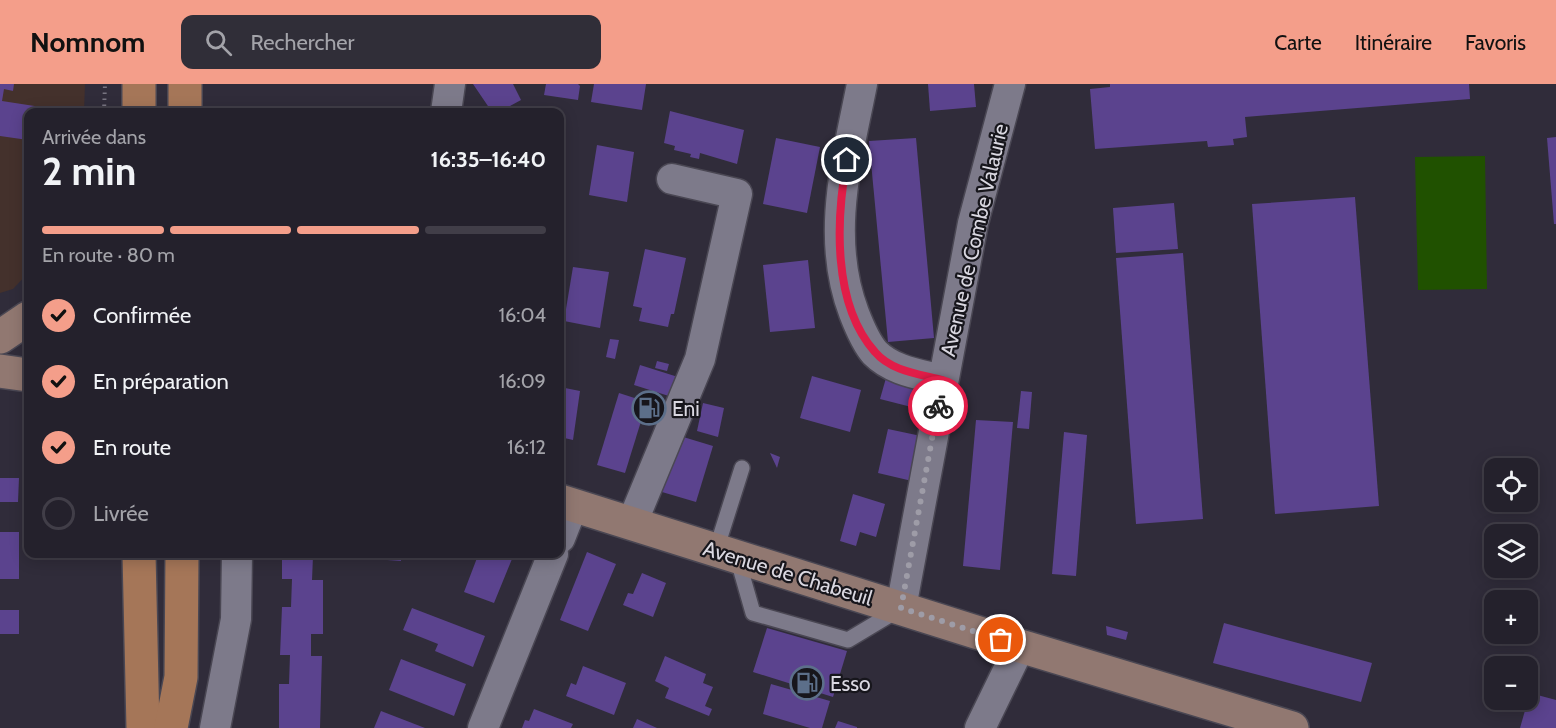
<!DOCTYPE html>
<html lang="fr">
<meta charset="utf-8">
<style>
body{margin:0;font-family:Cabin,sans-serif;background:#302e38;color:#f1f3f6;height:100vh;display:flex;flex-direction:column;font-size:22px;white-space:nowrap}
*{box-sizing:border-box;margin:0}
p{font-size:20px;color:#a3a3a9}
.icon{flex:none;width:33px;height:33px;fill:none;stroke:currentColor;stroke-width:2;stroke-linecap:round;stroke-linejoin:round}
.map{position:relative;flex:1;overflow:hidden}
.side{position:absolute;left:24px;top:24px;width:540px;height:450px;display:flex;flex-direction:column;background:#24212c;border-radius:12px;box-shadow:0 3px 15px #0003,0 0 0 2px #413e48}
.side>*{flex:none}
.controls{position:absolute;left:1484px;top:374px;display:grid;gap:12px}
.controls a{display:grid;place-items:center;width:54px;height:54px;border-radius:12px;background:#24212c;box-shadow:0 3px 15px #0003,0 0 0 2px #413e48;font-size:30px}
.pin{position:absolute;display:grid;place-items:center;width:51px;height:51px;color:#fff;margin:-26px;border:3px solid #fff;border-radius:50%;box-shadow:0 2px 6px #0007}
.courier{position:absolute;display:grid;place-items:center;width:60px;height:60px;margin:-30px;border:4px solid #e11d48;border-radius:50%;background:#fff;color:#222;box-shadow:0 2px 8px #0007}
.head em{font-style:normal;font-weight:700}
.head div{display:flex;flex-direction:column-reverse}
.head{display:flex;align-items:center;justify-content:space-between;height:102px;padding:0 18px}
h1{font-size:39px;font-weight:700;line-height:45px}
.bar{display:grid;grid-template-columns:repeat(4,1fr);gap:9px 6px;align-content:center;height:72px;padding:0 18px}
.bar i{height:8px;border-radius:4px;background:#413e48}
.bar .active{background:#f49e8a}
.bar p{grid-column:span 4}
ol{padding:0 18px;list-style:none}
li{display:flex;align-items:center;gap:18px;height:66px}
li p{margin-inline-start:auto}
li .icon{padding:6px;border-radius:50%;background:#f49e8a;color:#111;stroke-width:4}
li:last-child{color:#a3a3a9}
li i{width:33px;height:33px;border:3px solid #413e48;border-radius:50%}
header{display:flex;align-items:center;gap:36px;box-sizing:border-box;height:84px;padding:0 30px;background:#f49e8a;color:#111}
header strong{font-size:28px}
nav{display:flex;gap:33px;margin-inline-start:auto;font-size:21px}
.search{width:420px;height:54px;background:#302e38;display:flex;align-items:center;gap:15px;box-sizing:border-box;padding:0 21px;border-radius:12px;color:#a3a3a9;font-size:22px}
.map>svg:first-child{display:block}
</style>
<header>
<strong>Nomnom</strong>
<div class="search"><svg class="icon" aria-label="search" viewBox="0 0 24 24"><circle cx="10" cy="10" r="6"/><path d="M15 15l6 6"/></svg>Rechercher</div>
<nav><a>Carte</a><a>Itinéraire</a><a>Favoris</a></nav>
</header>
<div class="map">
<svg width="1556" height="644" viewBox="0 0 1556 644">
<rect width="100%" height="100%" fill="#302c3a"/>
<polygon fill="#44312c" points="0,0 85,0 84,28 28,28 28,189 13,205 0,209"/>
<polygon fill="#205100" points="1485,72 1487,205 1418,206 1415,73"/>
<g fill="#5b438e">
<polygon points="0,0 14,0 13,7 4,5 2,17 41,23 40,28 28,28 28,56 0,52"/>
<polygon points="473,0 513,0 521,16 510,22 514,28 492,28"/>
<polygon points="546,0 578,0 580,2 578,16 544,11"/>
<polygon points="594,0 646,0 642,26 591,18"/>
<polygon points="928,0 974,0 976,23 930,27"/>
<polygon points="1110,0 1469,0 1470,15 1245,33 1247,53 1233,55 1234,61 1208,63 1207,57 1095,65 1090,5 1110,3"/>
<polygon points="670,27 744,46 737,80 700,69 699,75 690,73 691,70 674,66 675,62 664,59"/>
<polygon points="1556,53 1556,140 1554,140 1547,54"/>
<polygon points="776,54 820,63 807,129 763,120"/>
<polygon points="916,54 934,254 888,258 869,57"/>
<polygon points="597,61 634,68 627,118 589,111"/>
<polygon points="1355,113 1379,422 1275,430 1252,120"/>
<polygon points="1174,119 1178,165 1116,169 1113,124"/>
<polygon points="645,165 686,174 674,230 671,230 668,243 639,237 642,224 633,222"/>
<polygon points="1183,169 1203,435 1136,440 1116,174"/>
<polygon points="808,176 815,244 770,248 763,181"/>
<polygon points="573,183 609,188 600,244 564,237"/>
<polygon points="610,255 619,256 615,275 606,273"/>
<polygon points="657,277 669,280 667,287 655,284"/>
<polygon points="640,281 678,293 672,313 634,301"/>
<polygon points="812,292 861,306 850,348 800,334"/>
<polygon points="886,294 929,310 927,327 880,315"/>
<polygon points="560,303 580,307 573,356 560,353"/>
<polygon points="1021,307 1032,308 1029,345 1017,344"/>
<polygon points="619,309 647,318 625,389 597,381"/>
<polygon points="703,319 724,324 718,353 697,347"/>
<polygon points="976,336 1013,338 1000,486 963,482"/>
<polygon points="888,345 921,352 912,397 878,389"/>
<polygon points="1064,348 1087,351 1076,492 1052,490"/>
<polygon points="680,352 713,362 696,418 662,408"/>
<polygon points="770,369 780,373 777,384"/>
<polygon points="0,394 19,394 18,418 0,418"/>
<polygon points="853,410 885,420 876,453 860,448 856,462 840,457"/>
<rect x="0" y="448" width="19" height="47"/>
<polygon points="587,468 616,480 588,547 560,536"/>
<polygon points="282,470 362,470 362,473 313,472 312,496 323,496 323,550 311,550 311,572 322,572 320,644 279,644 279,600 289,600 290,571 280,571 282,523 291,523 292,495 282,495"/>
<polygon points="387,470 401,470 401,477 387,476"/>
<polygon points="466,470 514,470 494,519 464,508 477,474"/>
<polygon points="642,489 666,499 653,533 623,521 628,509 633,510"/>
<polygon points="412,524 485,552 473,583 435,567 438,560 403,546"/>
<rect x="0" y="526" width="19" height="24"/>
<polygon points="1224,539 1372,579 1361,618 1213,579"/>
<polygon points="1106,542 1128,548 1126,556 1107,551"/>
<polygon points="767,544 847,567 833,613 753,588"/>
<polygon points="665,572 706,590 703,599 713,603 705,622 712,625 709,632 665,614 669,604 655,597"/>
<polygon points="401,575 466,600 454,632 389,606"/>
<polygon points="583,582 626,599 614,631 566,612 571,599 576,601"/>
<polygon points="771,600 830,617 822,644 810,644 763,630"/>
<polygon points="1530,609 1556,616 1556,644 1520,644"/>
<polygon points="534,625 573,640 571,644 522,644 525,636 529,637"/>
<polygon points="381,627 425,644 374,644"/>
<polygon points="637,635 657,644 633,644"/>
<polygon points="838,637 857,643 857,644 835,644"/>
</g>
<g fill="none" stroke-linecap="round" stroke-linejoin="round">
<defs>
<g id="service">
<polyline points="716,466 742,384"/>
<polyline points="737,473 753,529 848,556 898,526"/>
</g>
<g id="minor">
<path d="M 862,0 C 847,76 825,153 854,229 C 859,242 866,259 875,269 C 893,287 919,290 942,296"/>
<polyline points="446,28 450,0"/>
<polyline points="632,439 700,275 737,110 672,95"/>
<polyline points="560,454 573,421"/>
<polyline points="901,524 973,139 1010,0"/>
<polyline points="215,644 236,535 237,470"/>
<polyline points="483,644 553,470"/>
<polyline points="980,644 1020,562"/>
</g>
<g id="secondary">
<polyline points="0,253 28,234"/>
<polyline points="0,287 28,291"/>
<polyline points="560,417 1020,562 1292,644"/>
</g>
<g id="primary">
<polyline points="139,0 139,28"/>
<polyline points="185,0 185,28"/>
<polyline points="139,470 143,644"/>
<polyline points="171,644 181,593 182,470"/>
</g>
</defs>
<use href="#service" stroke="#4a4753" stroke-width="18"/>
<use href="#minor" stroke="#4a4753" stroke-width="33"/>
<use href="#secondary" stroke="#4a4753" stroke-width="36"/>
<use href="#primary" stroke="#4a4753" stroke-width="36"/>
<polyline stroke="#787581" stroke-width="4" stroke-dasharray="1.5 4.5" stroke-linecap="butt" points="104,28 105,0"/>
<use href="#service" stroke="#7d7a8a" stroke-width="15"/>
<use href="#minor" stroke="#7d7a8a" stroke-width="30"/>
<use href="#secondary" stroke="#917871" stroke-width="33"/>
<use href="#primary" stroke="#a57658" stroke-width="33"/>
</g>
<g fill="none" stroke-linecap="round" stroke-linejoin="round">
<polyline stroke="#9e9ca7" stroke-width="6" stroke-dasharray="0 10.8" points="938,322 901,524 1001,556"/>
<path stroke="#e11d48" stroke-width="8" d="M 847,76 C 836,134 832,220 875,268 C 891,287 919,290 942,296 L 938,322"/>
</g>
<defs>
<symbol id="fuel-ring" viewBox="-11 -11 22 22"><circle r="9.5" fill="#17161c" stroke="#5c6f8a" stroke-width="1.5"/><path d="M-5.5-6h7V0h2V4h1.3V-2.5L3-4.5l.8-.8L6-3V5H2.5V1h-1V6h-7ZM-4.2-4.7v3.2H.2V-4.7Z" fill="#5c6f8a"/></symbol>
</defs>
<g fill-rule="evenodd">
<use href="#fuel-ring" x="630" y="305" width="38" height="38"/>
<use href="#fuel-ring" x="788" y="580" width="38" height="38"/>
</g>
<g text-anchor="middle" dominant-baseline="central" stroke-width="4.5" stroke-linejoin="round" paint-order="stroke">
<g font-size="21" fill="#dad8e1" stroke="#17161c">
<text transform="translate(974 156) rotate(-77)">Avenue de Combe Valaurie</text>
<text transform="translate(788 489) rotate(17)">Avenue de Chabeuil</text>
</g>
<g font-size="21" fill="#dad8e1" stroke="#17161c" text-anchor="start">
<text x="672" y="324">Eni</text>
<text x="830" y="599">Esso</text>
</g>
</g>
</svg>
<div class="controls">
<a><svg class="icon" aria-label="locate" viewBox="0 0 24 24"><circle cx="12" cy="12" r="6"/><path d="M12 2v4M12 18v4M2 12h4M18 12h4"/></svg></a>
<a><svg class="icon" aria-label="layers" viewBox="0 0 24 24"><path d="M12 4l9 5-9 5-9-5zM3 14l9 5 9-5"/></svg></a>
<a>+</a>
<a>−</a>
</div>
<div class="pin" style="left:1001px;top:556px;background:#ea580c"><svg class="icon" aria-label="bag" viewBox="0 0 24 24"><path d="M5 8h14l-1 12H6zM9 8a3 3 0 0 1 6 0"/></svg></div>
<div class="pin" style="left:847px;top:76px;background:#1f2937"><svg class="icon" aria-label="home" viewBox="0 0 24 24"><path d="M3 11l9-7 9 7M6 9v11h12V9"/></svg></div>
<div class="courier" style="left:938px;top:322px"><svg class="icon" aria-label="bike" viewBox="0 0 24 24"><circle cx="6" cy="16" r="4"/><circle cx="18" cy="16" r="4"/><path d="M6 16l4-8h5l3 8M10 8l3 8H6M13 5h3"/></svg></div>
<section class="side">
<div class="head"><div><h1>2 min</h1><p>Arrivée dans</p></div><em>16:35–16:40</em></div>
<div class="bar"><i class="active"></i><i class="active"></i><i class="active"></i><i></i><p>En route · 80 m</p></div>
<ol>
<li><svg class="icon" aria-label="check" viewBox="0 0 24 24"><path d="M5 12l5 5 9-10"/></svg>Confirmée<p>16:04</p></li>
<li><svg class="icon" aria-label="check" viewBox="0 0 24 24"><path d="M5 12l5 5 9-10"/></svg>En préparation<p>16:09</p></li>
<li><svg class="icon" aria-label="check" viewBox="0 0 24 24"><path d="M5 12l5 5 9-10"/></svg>En route<p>16:12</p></li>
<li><i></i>Livrée</li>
</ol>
</section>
</div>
